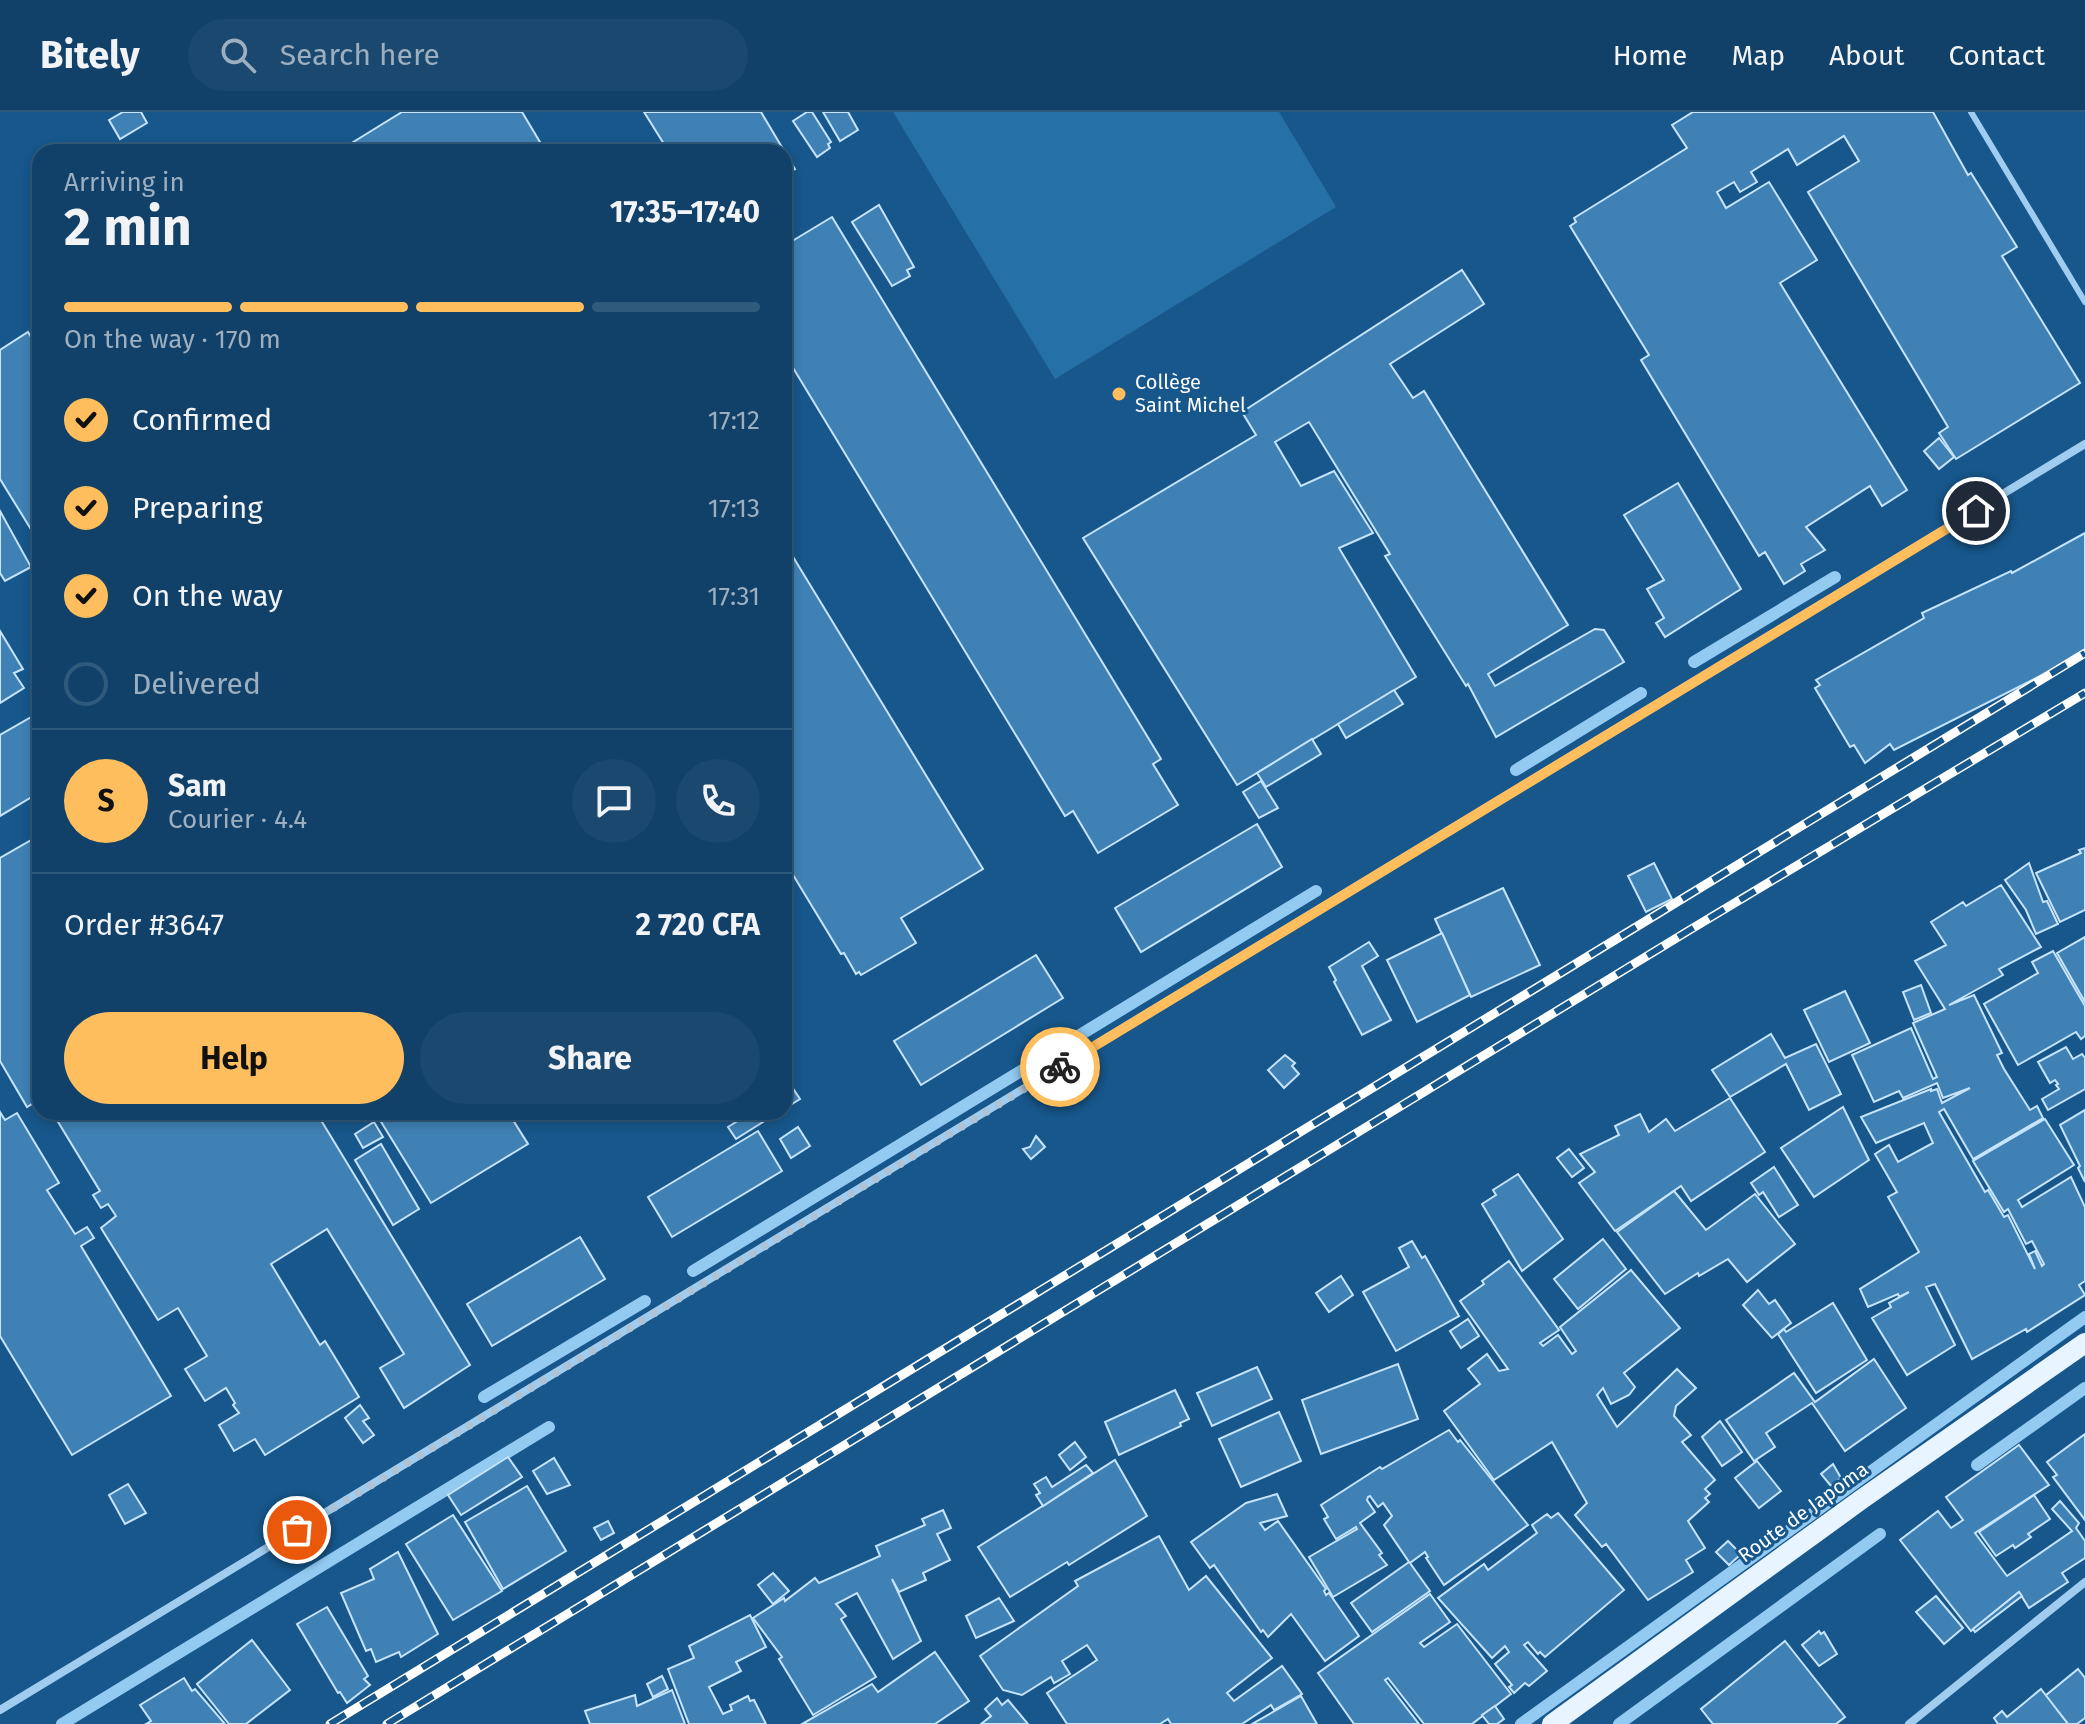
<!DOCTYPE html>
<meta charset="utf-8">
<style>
body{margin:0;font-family:"Fira Sans",sans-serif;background:#1a486e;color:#f1f3f6;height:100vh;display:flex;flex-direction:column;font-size:30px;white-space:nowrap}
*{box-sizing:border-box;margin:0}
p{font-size:26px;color:#9cafc0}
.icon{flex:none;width:44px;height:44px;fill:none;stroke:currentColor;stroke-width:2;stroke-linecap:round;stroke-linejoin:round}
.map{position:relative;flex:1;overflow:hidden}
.panel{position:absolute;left:32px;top:32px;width:760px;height:976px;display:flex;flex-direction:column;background:#114168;border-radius:24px;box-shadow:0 4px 12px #0003,0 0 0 2px #305a7c}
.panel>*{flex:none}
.pin{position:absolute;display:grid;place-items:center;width:68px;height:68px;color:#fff;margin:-34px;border:4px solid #fff;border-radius:50%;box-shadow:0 2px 8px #0007}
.courier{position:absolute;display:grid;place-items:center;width:80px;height:80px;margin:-40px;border:6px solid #ffbe5e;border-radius:50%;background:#fff;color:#222;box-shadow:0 2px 10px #0007}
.head em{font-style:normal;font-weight:700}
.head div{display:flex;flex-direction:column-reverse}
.head{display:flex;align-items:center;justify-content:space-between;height:136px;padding:0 32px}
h1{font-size:52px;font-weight:700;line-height:60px}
.bar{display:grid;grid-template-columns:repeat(4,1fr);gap:12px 8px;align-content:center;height:96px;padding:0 32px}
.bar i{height:10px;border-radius:6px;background:#305a7c}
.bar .current{background:#ffbe5e}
.bar p{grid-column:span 4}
.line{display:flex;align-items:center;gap:20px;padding:0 32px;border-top:2px solid #305a7c}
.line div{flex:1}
.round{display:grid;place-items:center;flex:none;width:84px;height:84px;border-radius:42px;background:#1a486e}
ol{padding:0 32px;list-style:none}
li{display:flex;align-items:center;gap:24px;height:88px}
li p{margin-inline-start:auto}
li .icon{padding:8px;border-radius:50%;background:#ffbe5e;color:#111;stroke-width:4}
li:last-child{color:#9cafc0}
li i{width:44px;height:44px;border:4px solid #305a7c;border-radius:50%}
.button{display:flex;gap:16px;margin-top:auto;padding:16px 32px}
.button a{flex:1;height:92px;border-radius:48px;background:#ffbe5e;color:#111;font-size:32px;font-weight:700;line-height:92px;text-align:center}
.button a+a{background:#1a486e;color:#f1f3f6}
header{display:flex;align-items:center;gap:48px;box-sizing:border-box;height:112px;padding:0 40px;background:#114168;border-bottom:2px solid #305a7c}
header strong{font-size:38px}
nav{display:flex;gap:44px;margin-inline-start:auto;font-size:28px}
.search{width:560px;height:72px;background:#1a486e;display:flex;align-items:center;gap:20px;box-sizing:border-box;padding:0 28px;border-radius:44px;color:#9cafc0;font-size:30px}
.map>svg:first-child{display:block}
</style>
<header>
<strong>Bitely</strong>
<div class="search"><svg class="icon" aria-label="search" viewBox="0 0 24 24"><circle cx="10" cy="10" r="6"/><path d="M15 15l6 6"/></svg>Search here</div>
<nav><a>Home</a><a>Map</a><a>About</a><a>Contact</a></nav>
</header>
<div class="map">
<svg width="2085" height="1612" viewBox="0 0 2085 1612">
<rect width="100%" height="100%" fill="#17578b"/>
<polygon fill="#2670a8" points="893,0 1279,0 1336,95 1055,267"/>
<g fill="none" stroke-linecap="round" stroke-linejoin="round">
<g stroke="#92caf1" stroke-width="12">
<polyline points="1694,550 1835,465"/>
<polyline points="1516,658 1641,581"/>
<polyline points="693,1159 1316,779"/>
<polyline points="484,1285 645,1189"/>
<polyline points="1977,1353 2085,1276"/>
<polyline points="62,1612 549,1315"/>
<polyline points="1521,1612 2085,1205"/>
<polyline points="1619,1612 1880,1422"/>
</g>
</g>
<g fill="#3f81b4" stroke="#c6e4fb" stroke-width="2">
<polygon points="123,0 141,0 147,11 120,27 109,8"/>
<polygon points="402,0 522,0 546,40 354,40 350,32"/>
<polygon points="644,0 761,0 795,57 784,63 784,40 669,40"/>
<polygon points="807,0 812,0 831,30 828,32 830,36 817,45 793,9"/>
<polygon points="823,0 848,0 858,18 840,29"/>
<polygon points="1693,0 1933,0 1968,63 1971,61 2017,135 2002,144 2080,271 1956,347 1939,321 1948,315 1808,80 1859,49 1844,24 1797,53 1788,37 1751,60 1757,70 1740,80 1734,70 1717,80 1726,96 1769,70 1817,148 1780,171 1907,378 1882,394 1870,374 1806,415 1825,438 1801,452 1805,459 1784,472 1765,440 1759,444 1641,248 1649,243 1570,114 1576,110 1574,106 1687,36 1672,13"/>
<polygon points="879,93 914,155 907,158 910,164 892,174 852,110"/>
<polygon points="832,105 1161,647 1153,652 1178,693 1098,741 1073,699 1065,704 784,241 784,134"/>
<polygon points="1462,158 1484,192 1390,252 1413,286 1424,279 1568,513 1488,562 1495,574 1595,517 1604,518 1624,550 1496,625 1468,572 1466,574 1385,444 1390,442 1309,310 1275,330 1301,374 1334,359 1373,421 1339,436 1416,565 1237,673 1083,426 1256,323 1242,300"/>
<polygon points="28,220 40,240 40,432 0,367 0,238"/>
<polygon points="1939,326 1954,345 1939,357 1924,339"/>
<polygon points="1678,371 1741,477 1665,525 1656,511 1664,506 1647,477 1664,468 1624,403"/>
<polygon points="0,399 31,455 5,469 0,461"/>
<polygon points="2085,421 2085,544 2050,564 2048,560 1894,638 1890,632 1865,651 1854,633 1850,635 1815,576 1820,573 1816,568 1924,506 1922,501 2011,459 2012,461"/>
<polygon points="784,430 983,757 901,806 916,831 861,863 859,860 856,862 844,841 841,842 784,748"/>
<polygon points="0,519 23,557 14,561 24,576 0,591"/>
<polygon points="1394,578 1403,592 1346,626 1338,612"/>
<polygon points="40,600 40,680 0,704 0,623"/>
<polygon points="1312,627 1321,642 1266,675 1257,661"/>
<polygon points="1261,669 1278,696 1259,706 1243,680"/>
<polygon points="1257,712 1282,755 1141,840 1115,796"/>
<polygon points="40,723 40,987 27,995 0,949 0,746"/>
<polygon points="2085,736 2085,798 2060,810 2036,761 2081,741 2079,738"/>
<polygon points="1654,751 1672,787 1646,800 1628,764"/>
<polygon points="2029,751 2043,790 2047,789 2058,812 2036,822 2026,798 2005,768"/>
<polygon points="2001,773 2041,835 1999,857 2003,863 1949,893 1974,883 2002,941 1997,943 2004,957 2030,998 2037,994 2043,1006 1973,1047 1944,997 1939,1000 1985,1080 1988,1078 2004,1105 2008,1103 2035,1157 2029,1142 2035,1139 2042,1154 2044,1152 2032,1129 2026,1132 2008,1097 2004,1100 1973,1049 2045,1007 2074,1053 2018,1088 2022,1095 2071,1065 2085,1095 2085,1169 2079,1173 2085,1183 2027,1220 2026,1217 1972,1247 1935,1172 1926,1175 1955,1233 1907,1263 1872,1206 1891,1195 1889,1191 1909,1180 1899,1185 1898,1182 1868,1195 1860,1177 1919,1140 1888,1085 1897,1080 1875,1042 1889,1033 1898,1050 1933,1031 1924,1011 1876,1031 1861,1005 1931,977 1931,979 1937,977 1942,991 1970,976 1943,986 1937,971 1903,986 1899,979 1874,990 1852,943 1911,916 1933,967 1937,965 1913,911 1945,897 1915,849 1946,833 1931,810 1963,790 1966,794"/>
<polygon points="1503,776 1540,853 1471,885 1435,807"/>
<polygon points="1442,821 1470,883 1417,910 1387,848"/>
<polygon points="2085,825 2085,890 2057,841"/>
<polygon points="1369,830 1378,844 1362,854 1391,908 1362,923 1334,870 1336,868 1329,855"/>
<polygon points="2053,839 2085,894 2085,924 2081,927 2076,920 2018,953 1984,892 2038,861 2032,850"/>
<polygon points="1036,843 1063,886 921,973 894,929"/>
<polygon points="1921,873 1931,901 1914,908 1903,880"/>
<polygon points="1845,879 1870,931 1829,950 1804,898"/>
<polygon points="1771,922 1785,946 1816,932 1841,982 1809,998 1786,952 1730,985 1712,958"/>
<polygon points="2066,935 2073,947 2082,942 2085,946 2085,977 2048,998 2042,987 2059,977 2056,973 2058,972 2055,968 2050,971 2038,950"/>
<polygon points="1285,943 1295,951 1292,954 1299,962 1284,976 1268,958"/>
<polygon points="792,975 800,987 784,997 784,980"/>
<polygon points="1730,986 1765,1040 1691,1089 1681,1074 1615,1119 1579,1071 1595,1060 1580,1042 1619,1023 1615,1014 1640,1002 1649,1020 1666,1007 1675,1019"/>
<polygon points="1843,995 1869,1048 1814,1085 1781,1036"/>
<polygon points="2085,998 2085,1070 2078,1056 2080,1054 2060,1013"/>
<polygon points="0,1000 5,1008 17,1001 59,1071 47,1078 75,1122 87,1115 94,1126 81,1134 171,1284 72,1343 0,1224"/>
<polygon points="52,1000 316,1000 470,1253 404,1296 380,1256 404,1242 327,1117 271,1152 320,1233 325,1229 359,1285 265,1343 255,1327 234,1339 219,1313 239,1301 233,1293 235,1291 226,1276 205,1289 185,1257 207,1244 178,1196 158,1208 101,1116 116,1104 108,1092 101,1096 93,1083 100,1079"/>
<polygon points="337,1000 355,1000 342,1008"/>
<polygon points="375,1000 508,1000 528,1032 431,1091"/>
<polygon points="752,1000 779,1000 736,1027 728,1015"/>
<polygon points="374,1010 383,1025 363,1036 355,1022"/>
<polygon points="798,1015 810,1034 791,1046 780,1027"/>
<polygon points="758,1019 782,1059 672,1125 648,1085"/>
<polygon points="1036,1024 1045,1035 1031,1047 1023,1037 1030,1035"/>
<polygon points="381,1032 419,1097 393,1113 355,1048"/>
<polygon points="1569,1037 1584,1056 1572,1065 1557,1046"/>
<polygon points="1774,1055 1798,1093 1779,1105 1763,1080 1759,1083 1751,1071"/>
<polygon points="1518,1062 1563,1127 1522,1159 1482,1092 1496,1083 1493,1078"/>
<polygon points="1674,1079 1706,1118 1755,1082 1795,1132 1747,1170 1728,1147 1699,1164 1698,1161 1665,1182 1617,1120"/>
<polygon points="580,1125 605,1167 492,1234 467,1192"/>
<polygon points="1603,1127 1626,1157 1578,1197 1554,1167"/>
<polygon points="1412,1129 1422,1146 1425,1144 1459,1204 1396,1239 1363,1180 1409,1155 1399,1136"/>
<polygon points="1509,1149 1559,1218 1540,1231 1543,1234 1558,1223 1572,1242 1576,1239 1560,1215 1631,1158 1680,1216 1624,1261 1635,1275 1629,1283 1611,1292 1603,1276 1597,1283 1617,1315 1677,1257 1696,1276 1676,1294 1674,1304 1691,1323 1682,1330 1715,1368 1705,1377 1710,1382 1705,1386 1709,1390 1688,1409 1705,1436 1686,1448 1693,1460 1648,1488 1606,1432 1602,1435 1575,1403 1587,1391 1552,1330 1494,1368 1444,1299 1480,1272 1468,1257 1487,1242 1499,1259 1508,1257 1460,1189 1484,1172 1482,1169"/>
<polygon points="1341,1164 1353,1183 1329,1200 1316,1181"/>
<polygon points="1758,1178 1769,1192 1775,1188 1791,1211 1772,1226 1743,1193"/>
<polygon points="1833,1191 1867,1248 1816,1281 1778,1222 1784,1217 1786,1220"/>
<polygon points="1468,1207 1479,1224 1461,1236 1450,1219"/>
<polygon points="1874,1247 1906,1296 1845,1339 1812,1291 1766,1321 1775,1335 1754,1349 1726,1308 1794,1261 1815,1290"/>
<polygon points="1398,1252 1418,1307 1321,1342 1302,1288"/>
<polygon points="1257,1255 1272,1287 1212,1314 1197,1281"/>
<polygon points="1175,1278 1189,1307 1180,1311 1181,1314 1119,1343 1105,1310"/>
<polygon points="360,1293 369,1306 363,1309 374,1323 363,1331 345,1306"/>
<polygon points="1279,1300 1301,1349 1241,1375 1219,1327"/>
<polygon points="1720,1309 1742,1340 1722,1354 1702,1325"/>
<polygon points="1449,1318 1458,1330 1460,1328 1528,1413 1444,1473 1426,1446 1428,1445 1425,1440 1410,1451 1430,1479 1372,1520 1351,1491 1409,1450 1384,1413 1392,1404 1383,1391 1378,1395 1370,1384 1368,1385 1367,1388 1375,1400 1360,1411 1382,1441 1379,1443 1387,1453 1333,1485 1309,1445 1357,1417 1356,1415 1336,1427 1324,1407 1328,1405 1321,1393 1380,1355 1382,1357"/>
<polygon points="2085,1322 2085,1408 2053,1365 2057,1363 2047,1350"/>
<polygon points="1075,1330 1086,1345 1070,1358 1059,1343"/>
<polygon points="2019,1333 2049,1373 1975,1421 2007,1464 2072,1419 2052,1397 2060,1389 2079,1411 2076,1416 2085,1429 2085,1446 2062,1461 2068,1470 2029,1496 2019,1480 1971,1519 1900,1428 1938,1399 1951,1416 1963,1408 1946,1385"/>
<polygon points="508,1345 522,1365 461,1403 448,1383"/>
<polygon points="554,1346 570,1373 547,1382 533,1359"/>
<polygon points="1115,1348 1147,1404 1069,1453 1067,1450 1010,1485 978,1435"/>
<polygon points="1757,1349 1781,1379 1759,1396 1735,1366"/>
<polygon points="1833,1352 1841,1366 1831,1374 1821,1362"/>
<polygon points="1086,1353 1093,1361 1043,1394 1036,1383 1040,1381 1034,1372 1046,1365 1052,1375"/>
<polygon points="128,1372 146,1401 125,1412 109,1383"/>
<polygon points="527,1374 566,1439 503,1477 465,1410"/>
<polygon points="1277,1382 1287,1404 1260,1411 1265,1418 1278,1409 1326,1477 1324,1479 1326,1483 1329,1481 1359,1524 1325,1549 1291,1502 1268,1525 1263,1518 1261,1520 1214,1453 1210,1456 1191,1430 1246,1391"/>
<polygon points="2034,1383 2050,1407 2028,1422 2031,1425 2015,1436 2013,1433 1996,1444 1979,1420"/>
<polygon points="943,1398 951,1416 937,1422 950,1448 923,1461 926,1468 899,1480 892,1467 921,1529 893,1547 857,1481 836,1492 846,1504 841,1507 876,1565 813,1603 779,1547 782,1545 753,1506 784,1486 785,1489 815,1466 819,1471 880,1444 876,1434 925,1413 922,1407"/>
<polygon points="1558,1401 1624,1478 1545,1545 1540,1540 1538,1542 1528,1530 1524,1533 1547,1559 1529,1574 1525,1571 1514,1581 1509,1575 1512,1573 1495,1552 1509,1540 1505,1534 1492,1546 1438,1486 1484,1452 1488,1458 1537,1421 1532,1413 1547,1402 1551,1406"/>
<polygon points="453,1403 502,1479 453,1508 406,1432"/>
<polygon points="608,1409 614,1421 601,1428 594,1416"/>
<polygon points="1159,1424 1189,1478 1206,1464 1272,1546 1227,1581 1234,1589 1282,1554 1302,1582 1274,1598 1271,1593 1242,1612 1171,1612 1168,1607 1160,1612 1067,1612 1047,1581 1097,1548 1087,1533 1062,1549 1070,1562 1054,1571 1051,1565 1022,1583 1003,1578 980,1544 1078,1474 1075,1469"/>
<polygon points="1728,1429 1741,1442 1729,1453 1716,1440"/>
<polygon points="398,1440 438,1522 401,1545 399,1540 376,1550 371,1537 366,1539 341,1481 374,1467 370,1457"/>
<polygon points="773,1461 789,1479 773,1492 758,1473"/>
<polygon points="2019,1480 2022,1484 1975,1520 1973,1517"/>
<polygon points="1430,1482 1450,1510 1420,1531 1424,1535 1457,1512 1511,1582 1472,1612 1424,1612 1388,1566 1385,1568 1419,1612 1354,1612 1318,1561"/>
<polygon points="1936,1484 1963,1516 1944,1532 1916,1500"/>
<polygon points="999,1486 1014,1509 976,1526 966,1504"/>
<polygon points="327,1495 368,1564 364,1567 370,1573 347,1591 340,1580 338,1581 297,1512"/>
<polygon points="750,1503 766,1535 736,1550 741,1559 709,1575 723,1602 732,1598 730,1593 748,1584 750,1589 754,1588 766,1612 689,1612 668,1557 694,1546 689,1534"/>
<polygon points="1819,1519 1821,1522 1824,1520 1837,1542 1819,1554 1802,1533"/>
<polygon points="252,1528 290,1578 246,1612 229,1612 197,1572"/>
<polygon points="1785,1529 1845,1605 1836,1612 1713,1612 1701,1597"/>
<polygon points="935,1540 969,1589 935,1612 802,1612 872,1572 878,1580"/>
<polygon points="2078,1557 2085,1566 2085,1606 2077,1612 2068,1612 2045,1584"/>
<polygon points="662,1564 668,1577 653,1585 647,1572"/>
<polygon points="184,1566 192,1579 195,1577 225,1612 146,1612 151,1609 140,1593"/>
<polygon points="2041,1577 2068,1612 1998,1612 1994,1606 2002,1599 2007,1605"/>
<polygon points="672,1578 685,1612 590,1612 585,1599 635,1583 637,1594"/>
<polygon points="1301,1584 1317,1612 1252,1612"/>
<polygon points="997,1586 1002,1593 1008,1588 1028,1612 981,1612 991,1604 985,1597"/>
<polygon points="1495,1594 1504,1607 1497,1612 1489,1612 1482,1603"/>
</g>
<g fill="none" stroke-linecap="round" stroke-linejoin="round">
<polyline stroke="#a0cdef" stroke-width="6" points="1971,0 2085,190"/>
<g stroke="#a0cdef" stroke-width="8">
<polyline points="0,1598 2085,332"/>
<polyline points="1909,1612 2085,1470"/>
</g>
<polyline stroke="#e8f4ff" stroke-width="20" points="1552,1612 1862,1387 2085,1231"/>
<defs>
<g id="rail">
<polyline points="330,1612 2085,541"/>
<polyline points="387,1612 1688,819 2085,581"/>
</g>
</defs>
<use href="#rail" stroke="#fff" stroke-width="9"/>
<use href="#rail" stroke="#17578b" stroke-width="6" stroke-dasharray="18" stroke-linecap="butt"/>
</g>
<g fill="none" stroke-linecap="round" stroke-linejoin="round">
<polyline stroke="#aec4d6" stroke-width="8" stroke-dasharray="0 14.4" points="297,1418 1060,955"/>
<polyline stroke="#ffbe5e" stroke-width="10" points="1060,955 1976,399"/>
</g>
<circle fill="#ffbe5e" stroke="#17578b" stroke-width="3" cx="1119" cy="282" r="8"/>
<g text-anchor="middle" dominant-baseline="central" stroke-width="6" stroke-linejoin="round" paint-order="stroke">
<g font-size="20" fill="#fff" stroke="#17578b" text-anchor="start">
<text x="1135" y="270">Collège<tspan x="1135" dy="23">Saint Michel</tspan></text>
</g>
<g font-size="20" fill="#fff" stroke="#17578b">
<text transform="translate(1803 1400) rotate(-36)">Route de Japoma</text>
</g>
</g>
</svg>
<div class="pin" style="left:297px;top:1418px;background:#ea580c"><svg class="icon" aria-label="bag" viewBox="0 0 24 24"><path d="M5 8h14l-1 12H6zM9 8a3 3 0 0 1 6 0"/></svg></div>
<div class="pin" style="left:1976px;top:399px;background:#1f2937"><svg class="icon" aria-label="home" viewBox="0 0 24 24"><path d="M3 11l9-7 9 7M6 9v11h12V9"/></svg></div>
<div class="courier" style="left:1060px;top:955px"><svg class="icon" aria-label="bike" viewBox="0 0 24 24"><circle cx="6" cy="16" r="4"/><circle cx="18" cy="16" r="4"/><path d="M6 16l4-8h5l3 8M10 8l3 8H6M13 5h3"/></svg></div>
<section class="panel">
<div class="head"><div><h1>2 min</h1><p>Arriving in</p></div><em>17:35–17:40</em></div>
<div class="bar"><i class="current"></i><i class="current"></i><i class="current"></i><i></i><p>On the way · 170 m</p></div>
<ol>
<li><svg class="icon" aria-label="check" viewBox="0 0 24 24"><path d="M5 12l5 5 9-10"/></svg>Confirmed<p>17:12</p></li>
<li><svg class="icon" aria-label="check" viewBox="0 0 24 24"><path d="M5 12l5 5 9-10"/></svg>Preparing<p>17:13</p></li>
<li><svg class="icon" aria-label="check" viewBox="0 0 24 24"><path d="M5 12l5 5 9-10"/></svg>On the way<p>17:31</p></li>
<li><i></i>Delivered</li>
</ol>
<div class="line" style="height:144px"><b class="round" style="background:#ffbe5e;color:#111">S</b><div><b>Sam</b><p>Courier · 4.4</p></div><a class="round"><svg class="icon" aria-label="chat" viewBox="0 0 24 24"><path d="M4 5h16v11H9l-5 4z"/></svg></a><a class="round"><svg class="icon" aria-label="phone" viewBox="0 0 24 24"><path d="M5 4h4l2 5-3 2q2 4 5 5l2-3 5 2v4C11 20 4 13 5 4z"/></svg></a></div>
<div class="line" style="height:104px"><div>Order #3647</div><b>2 720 CFA</b></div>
<div class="button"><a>Help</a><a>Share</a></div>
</section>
</div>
